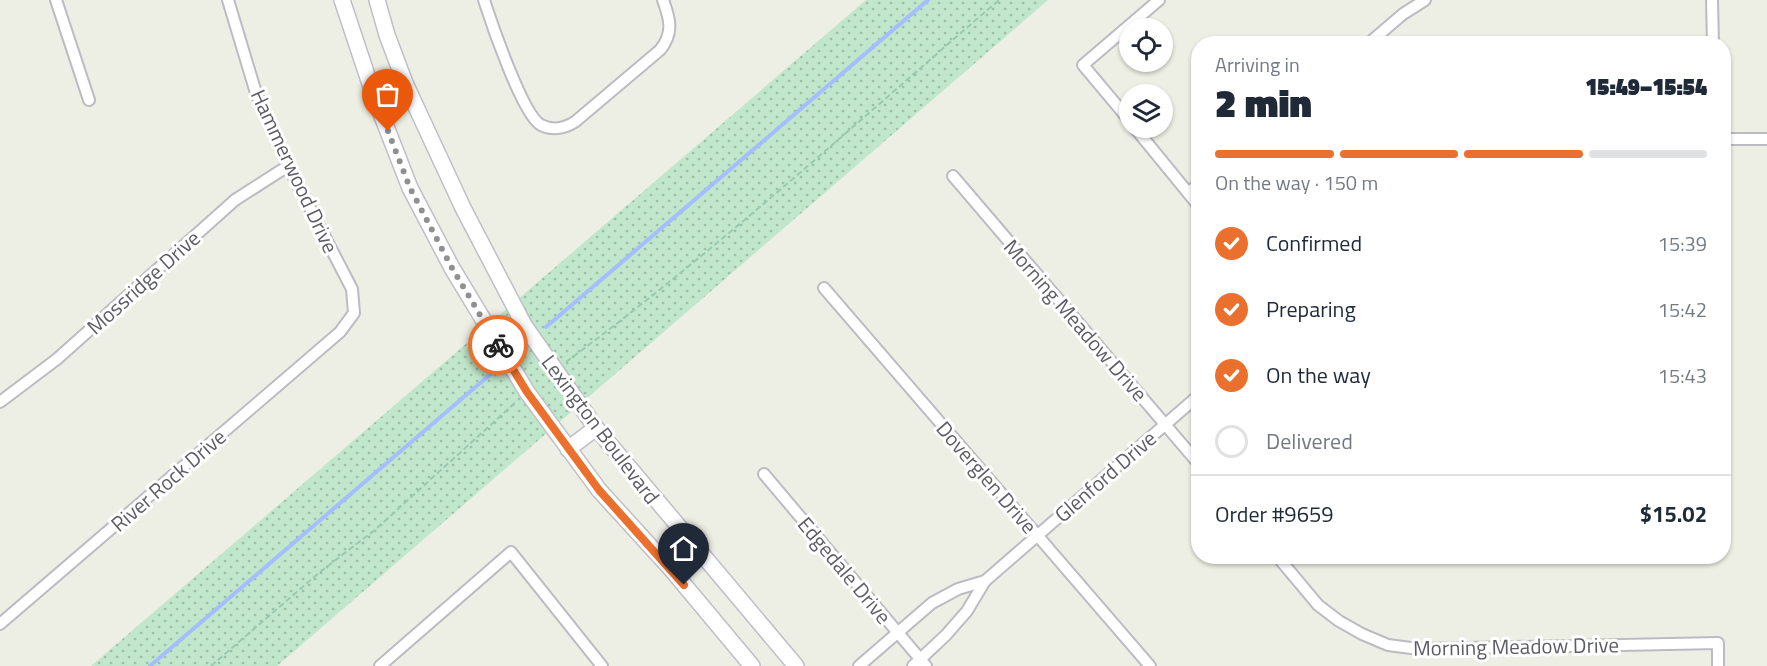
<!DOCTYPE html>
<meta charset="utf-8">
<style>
body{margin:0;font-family:"Titillium Web",sans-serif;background:#f2f2f3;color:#1f2937;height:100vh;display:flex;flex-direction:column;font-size:22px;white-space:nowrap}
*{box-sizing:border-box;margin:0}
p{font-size:20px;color:#747a83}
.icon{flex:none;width:33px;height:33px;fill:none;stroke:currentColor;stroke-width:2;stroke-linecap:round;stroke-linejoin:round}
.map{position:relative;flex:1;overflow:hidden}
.drawer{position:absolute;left:1191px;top:36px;width:540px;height:528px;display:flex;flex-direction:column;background:#fff;border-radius:24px;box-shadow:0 2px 4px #0004}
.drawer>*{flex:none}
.controls{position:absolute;left:1119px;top:18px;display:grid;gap:12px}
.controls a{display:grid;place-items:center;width:54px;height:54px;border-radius:50%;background:#fff;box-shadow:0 2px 4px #0004;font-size:30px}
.pin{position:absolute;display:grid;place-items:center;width:51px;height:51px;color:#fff;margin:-62px -26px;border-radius:50% 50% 50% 0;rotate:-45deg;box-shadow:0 0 6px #0007}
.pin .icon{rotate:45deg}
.courier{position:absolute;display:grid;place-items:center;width:60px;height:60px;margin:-30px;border:4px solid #ec702d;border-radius:50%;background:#fff;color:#222;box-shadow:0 2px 8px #0007}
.headline em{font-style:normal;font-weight:800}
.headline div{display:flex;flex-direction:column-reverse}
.headline{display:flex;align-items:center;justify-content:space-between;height:102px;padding:0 24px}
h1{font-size:39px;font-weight:800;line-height:45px}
.bar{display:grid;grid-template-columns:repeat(4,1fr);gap:9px 6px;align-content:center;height:72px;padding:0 24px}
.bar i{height:8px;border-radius:4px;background:#e0e1e3}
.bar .on{background:#ec702d}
.bar p{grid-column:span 4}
.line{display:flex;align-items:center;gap:15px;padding:0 24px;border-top:2px solid #e0e1e3}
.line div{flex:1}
ol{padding:0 24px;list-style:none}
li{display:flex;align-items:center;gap:18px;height:66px}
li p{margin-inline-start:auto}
li .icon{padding:6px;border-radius:50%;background:#ec702d;color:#fff;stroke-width:4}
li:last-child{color:#747a83}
li i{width:33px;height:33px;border:3px solid #e0e1e3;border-radius:50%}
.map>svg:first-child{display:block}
</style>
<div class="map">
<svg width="1767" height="666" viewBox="0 0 1767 666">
<defs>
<pattern id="grass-dots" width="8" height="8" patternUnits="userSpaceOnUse" patternTransform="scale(1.5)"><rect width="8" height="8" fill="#c0e7cb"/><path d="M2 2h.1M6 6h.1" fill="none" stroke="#9fbea8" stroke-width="1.8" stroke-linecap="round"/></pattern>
</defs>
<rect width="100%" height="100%" fill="#eeefe4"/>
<polygon fill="url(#grass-dots)" points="866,0 1048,0 277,666 91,666"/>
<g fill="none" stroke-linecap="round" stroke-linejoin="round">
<g stroke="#a4beff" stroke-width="4">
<polyline points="546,327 928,0"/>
<polyline points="150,666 493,372"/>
</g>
<defs>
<g id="street">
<polyline points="56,0 89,100"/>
<path d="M 484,0 C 491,22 523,116 541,125 C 553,131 566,128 576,121 L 660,50 C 674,33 670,19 663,0"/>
<polyline points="1712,0 1713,44"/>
<polyline points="1368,44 1403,14 1425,0"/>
<polyline points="1130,121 1083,65 1159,0"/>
<polyline points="1135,128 1198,205"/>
<polyline points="1724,139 1767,139"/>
<polyline points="953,176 1198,463"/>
<polyline points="1188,193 1198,185"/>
<polyline points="824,288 1150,666"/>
<polyline points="0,402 57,359 235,200 288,166"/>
<polyline points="764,474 926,666"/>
<polyline points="1277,556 1318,605 1339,621 1362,634 1388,645 1419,649 1718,643 1718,666"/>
<polyline points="0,624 340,332 354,313 352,289 288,166 256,93 228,0"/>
<polyline points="380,666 511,552 602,666"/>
<polyline points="859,666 932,603 958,589 985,581"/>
<polyline points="913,666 946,635 967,611 985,581 1198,396"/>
</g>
<g id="secondary">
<polyline points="342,0 373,93 410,188 452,268 527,392 599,490 671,569 752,666"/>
<polyline points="377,0 387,35 405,83 463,208 524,325 596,428 796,666"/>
<polyline points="373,93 405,83"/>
<polyline points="568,449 596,428"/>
</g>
</defs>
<use href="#street" stroke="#bbbcc3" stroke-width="14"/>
<use href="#secondary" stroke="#bebfc7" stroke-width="18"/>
<g stroke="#99c8b3" stroke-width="2" stroke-dasharray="6 3" stroke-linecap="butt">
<path d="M 566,362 C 717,250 856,123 999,0"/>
<polyline points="211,666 320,572 376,529 517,401"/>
</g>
<use href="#street" stroke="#fff" stroke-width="10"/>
<use href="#secondary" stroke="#fff" stroke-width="15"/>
</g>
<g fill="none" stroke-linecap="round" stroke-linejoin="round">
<polyline stroke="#8f9091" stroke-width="6" stroke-dasharray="0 10.8" points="388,131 410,188 452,268 498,345"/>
<polyline stroke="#ec702d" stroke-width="8" points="498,345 527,392 599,490 684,585"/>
</g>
<g text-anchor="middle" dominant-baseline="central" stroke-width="6" stroke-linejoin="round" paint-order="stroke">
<g font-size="21" fill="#5c5d65" stroke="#fff">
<text transform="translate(295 171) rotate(65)">Hammerwood Drive</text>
<text transform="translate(143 282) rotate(-42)">Mossridge Drive</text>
<text transform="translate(1076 320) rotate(49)">Morning Meadow Drive</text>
<text transform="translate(601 429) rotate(53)">Lexington Boulevard</text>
<text transform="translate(1105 476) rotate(-41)">Glenford Drive</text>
<text transform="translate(987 477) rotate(49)">Doverglen Drive</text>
<text transform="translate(168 480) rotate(-41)">River Rock Drive</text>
<text transform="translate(845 570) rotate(50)">Edgedale Drive</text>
<text transform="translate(1516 646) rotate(-1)">Morning Meadow Drive</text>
</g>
</g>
</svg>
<div class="controls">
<a><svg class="icon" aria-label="locate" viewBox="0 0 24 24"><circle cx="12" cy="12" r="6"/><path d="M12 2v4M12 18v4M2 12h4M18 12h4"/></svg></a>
<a><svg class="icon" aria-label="layers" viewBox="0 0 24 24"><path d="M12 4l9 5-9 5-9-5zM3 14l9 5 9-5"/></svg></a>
</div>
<div class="pin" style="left:388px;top:131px;background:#ea580c"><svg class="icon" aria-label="bag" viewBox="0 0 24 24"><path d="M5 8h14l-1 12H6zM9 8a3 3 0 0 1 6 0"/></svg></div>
<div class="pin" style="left:684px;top:585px;background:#1f2937"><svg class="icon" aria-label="home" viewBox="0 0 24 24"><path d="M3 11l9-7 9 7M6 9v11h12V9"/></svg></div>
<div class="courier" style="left:498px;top:345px"><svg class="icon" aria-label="bike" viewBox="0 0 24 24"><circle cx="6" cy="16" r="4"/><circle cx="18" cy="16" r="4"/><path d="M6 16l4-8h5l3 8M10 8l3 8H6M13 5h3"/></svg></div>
<section class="drawer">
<div class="headline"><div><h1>2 min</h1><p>Arriving in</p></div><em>15:49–15:54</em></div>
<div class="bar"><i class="on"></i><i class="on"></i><i class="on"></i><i></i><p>On the way · 150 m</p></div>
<ol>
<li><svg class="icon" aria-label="check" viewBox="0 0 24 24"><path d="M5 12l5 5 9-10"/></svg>Confirmed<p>15:39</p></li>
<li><svg class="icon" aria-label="check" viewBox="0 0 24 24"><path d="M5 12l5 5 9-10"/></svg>Preparing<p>15:42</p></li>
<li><svg class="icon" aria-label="check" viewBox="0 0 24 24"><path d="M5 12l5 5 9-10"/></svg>On the way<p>15:43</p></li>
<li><i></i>Delivered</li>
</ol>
<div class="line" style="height:78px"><div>Order #9659</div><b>$15.02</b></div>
</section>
</div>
